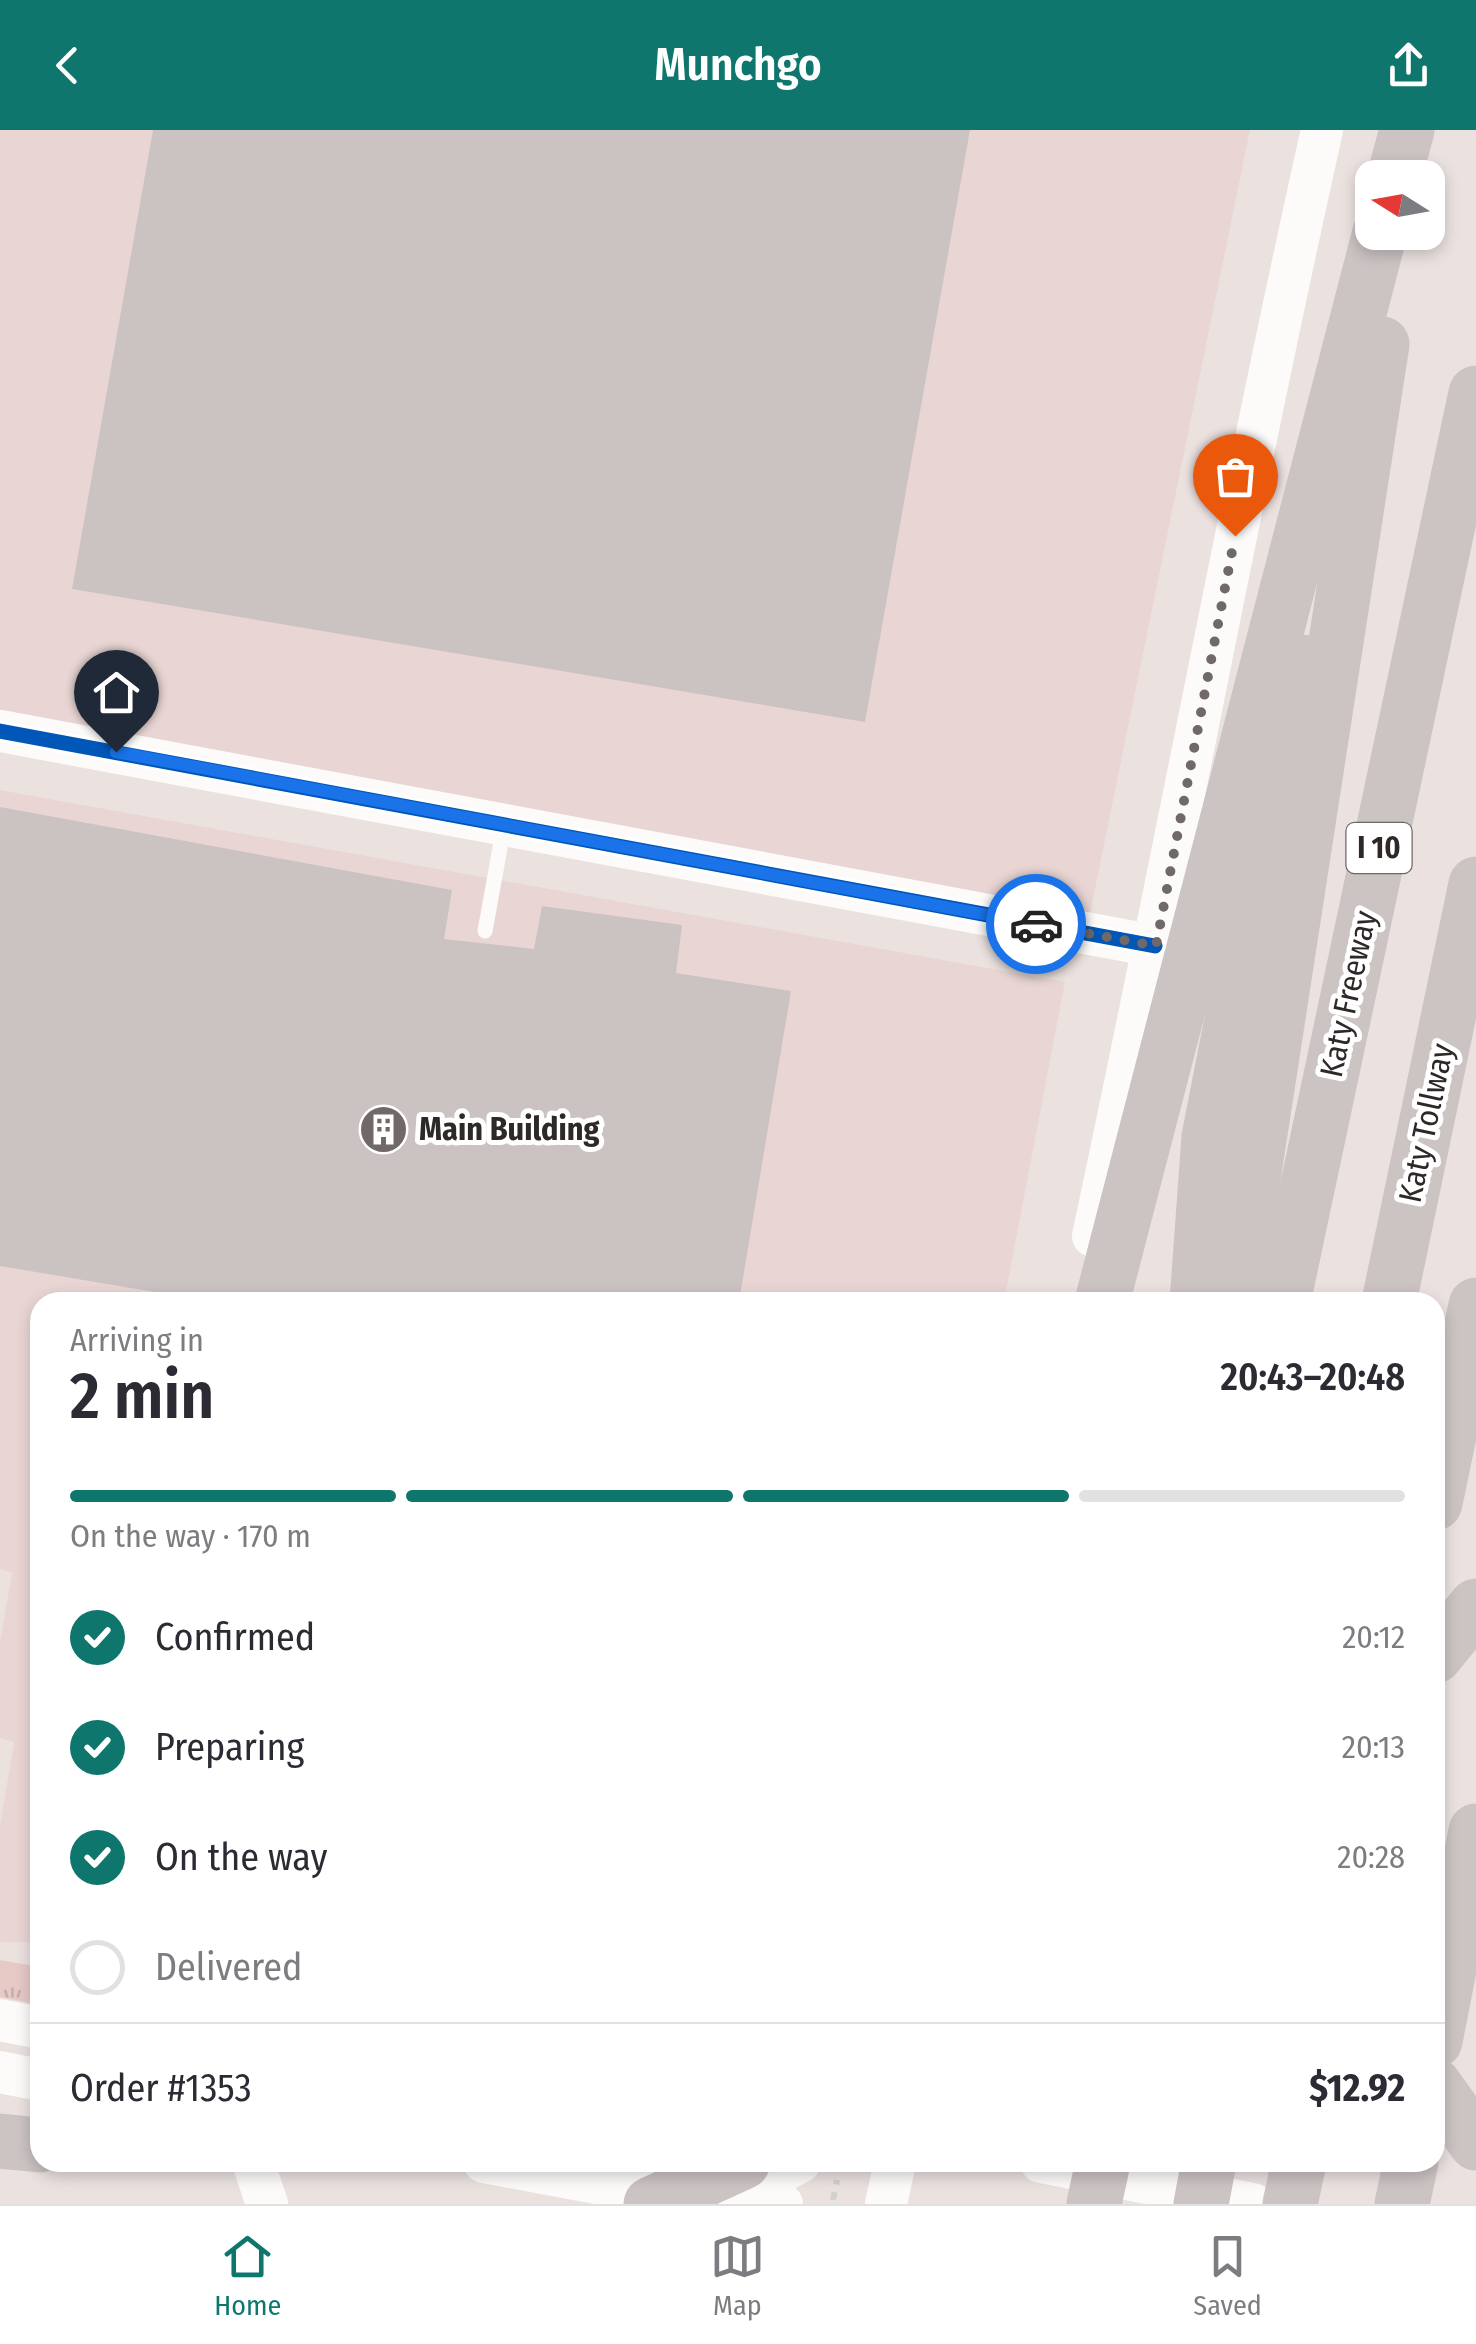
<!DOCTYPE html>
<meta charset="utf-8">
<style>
body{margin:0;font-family:"Fira Sans Condensed",sans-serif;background:#f2f2f3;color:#2b2b33;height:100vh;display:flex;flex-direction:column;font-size:38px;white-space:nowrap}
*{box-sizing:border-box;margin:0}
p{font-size:32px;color:#7c7c81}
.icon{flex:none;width:55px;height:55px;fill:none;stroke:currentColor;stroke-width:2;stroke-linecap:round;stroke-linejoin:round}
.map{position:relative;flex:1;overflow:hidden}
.side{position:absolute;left:30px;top:1162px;width:1415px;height:880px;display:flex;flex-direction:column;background:#fff;border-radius:30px;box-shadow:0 5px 15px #0003}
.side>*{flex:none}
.needle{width:65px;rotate:281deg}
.fabs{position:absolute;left:1355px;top:30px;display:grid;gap:20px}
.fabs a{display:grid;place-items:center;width:90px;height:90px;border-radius:20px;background:#fff;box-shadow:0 5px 15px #0003;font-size:50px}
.pin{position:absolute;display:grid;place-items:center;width:85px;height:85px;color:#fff;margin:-102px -42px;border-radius:50% 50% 50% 0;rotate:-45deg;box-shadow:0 0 10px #0007}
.pin .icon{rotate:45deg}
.courier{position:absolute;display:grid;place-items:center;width:100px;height:100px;margin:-50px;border:8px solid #1a73e8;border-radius:50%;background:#fff;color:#222;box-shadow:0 2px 12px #0007}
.summary em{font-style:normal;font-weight:600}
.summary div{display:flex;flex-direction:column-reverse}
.summary{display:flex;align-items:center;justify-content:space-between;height:170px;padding:0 40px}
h1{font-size:65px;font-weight:600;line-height:75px}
.bar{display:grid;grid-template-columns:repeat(4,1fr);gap:15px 10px;align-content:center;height:120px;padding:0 40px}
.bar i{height:12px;border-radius:8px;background:#e1e1e2}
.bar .active{background:#0f766e}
.bar p{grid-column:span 4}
.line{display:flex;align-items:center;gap:25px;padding:0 40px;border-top:2px solid #e1e1e2}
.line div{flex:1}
ol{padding:0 40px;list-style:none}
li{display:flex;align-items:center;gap:30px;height:110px}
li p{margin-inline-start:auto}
li .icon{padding:10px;border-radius:50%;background:#0f766e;color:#fff;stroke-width:4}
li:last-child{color:#7c7c81}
li i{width:55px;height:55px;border:5px solid #e1e1e2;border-radius:50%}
header{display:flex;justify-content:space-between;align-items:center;height:130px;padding:0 40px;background:#0f766e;color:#fff;font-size:45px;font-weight:600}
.menu{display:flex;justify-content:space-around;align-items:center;height:140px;border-top:2px solid #e1e1e2;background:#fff;font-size:28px;color:#7c7c81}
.menu a{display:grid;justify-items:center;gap:5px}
.menu .active{color:#0f766e}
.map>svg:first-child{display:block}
</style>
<header><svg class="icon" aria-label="back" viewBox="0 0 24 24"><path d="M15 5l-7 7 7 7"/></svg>Munchgo<svg class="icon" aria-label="share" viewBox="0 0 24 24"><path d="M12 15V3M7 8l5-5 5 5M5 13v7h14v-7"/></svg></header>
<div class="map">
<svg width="1476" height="2074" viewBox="0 0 1476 2074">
<defs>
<pattern id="grass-tufts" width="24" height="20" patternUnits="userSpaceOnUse" patternTransform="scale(2.5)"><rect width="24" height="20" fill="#e7c9c6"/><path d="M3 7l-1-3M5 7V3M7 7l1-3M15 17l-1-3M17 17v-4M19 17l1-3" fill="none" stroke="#c6adaa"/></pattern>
</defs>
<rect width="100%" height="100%" fill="#ebe2e0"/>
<g fill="#e9d6d4">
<polygon points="0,0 1250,0 1086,803 0,601"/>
<polygon points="0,660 1065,852 1004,1172 40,1172 40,1813 0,1812 0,1696 14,1612 0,1608 0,1513 12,1443 0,1439"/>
</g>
<polygon fill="url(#grass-tufts)" points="0,1830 40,1837 40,1875 0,1867"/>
<g fill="#cbc3c2">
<polygon points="153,0 970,0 865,592 72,459"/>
<polygon points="0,677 452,760 444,809 534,819 542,776 682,795 676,843 791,861 739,1172 214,1172 0,1136"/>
</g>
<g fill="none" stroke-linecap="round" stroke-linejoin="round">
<polyline stroke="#d2cfcf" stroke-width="6" stroke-dasharray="8 8" stroke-linecap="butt" points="833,2070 837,2050"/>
<polyline stroke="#fcfbfa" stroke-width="15" points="485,801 504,696"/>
<g stroke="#fcfbfa" stroke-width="42">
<polyline points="0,601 1155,816"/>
<path d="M 1093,1106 C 1172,738 1240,367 1322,0"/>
<polyline points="0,1890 40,1898"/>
<polyline points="0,1942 40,1950"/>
<polyline points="253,2032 267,2074"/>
<polyline points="484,2032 687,2070"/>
<polyline points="1041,2032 1253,2074"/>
<polyline points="679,2054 782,2074"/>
<polyline points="726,2062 764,2051 800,2032"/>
<polyline points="886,2074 895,2032"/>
</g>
<g stroke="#ccc3c3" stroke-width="55">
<polyline points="1394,48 1407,0"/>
<polyline points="1102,1172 1380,102"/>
<polyline points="1197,1172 1209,1007 1302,532"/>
<polyline points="1234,1172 1382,214"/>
<polyline points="1283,1172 1476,263"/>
<polyline points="1389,1172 1476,754"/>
<polyline points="1435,1373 1476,1175"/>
<polyline points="1435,1526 1476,1476"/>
<polyline points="1435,1911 1476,1701"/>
<polyline points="1435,1956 1476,2013"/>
<polyline points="0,2011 40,2015"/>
<polyline points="651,2074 743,2032"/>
<polyline points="1094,2074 1103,2032"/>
<polyline points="1201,2074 1209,2032"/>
<polyline points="1290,2074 1299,2032"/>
<polyline points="1402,2074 1411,2032"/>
</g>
<defs>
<polyline id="cycleway" points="0,601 1155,816"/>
</defs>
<use href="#cycleway" stroke="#fff" stroke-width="21"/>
<use href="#cycleway" stroke="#0057b8" stroke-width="15"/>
</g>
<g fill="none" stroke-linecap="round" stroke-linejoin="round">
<polyline stroke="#706968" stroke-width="10" stroke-dasharray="0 18" points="1036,794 1156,816 1235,406"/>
<polyline stroke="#1a73e8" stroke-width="12" points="116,622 1036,794"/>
</g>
<defs>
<symbol id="building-disc" viewBox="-11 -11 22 22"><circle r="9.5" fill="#706968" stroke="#fff"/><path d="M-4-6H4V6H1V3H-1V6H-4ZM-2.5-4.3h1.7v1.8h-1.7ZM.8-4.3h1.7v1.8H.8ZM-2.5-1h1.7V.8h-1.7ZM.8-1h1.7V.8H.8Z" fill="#fff"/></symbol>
</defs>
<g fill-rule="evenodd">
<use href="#building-disc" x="356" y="972" width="55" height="55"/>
</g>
<g text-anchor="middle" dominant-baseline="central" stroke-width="10" stroke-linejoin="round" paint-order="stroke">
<rect fill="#fff" stroke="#6d6868" stroke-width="2.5" x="1346.5" y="693" width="65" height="50" rx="8"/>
<g font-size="30" font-weight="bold" fill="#2e2827">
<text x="1379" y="718">I 10</text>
</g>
<g font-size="32" fill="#2e2827" stroke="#fff">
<text transform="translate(1348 864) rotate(-78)">Katy Freeway</text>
<text transform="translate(1426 993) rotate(-78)">Katy Tollway</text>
</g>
<g font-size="32" font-weight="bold" fill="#2e2827" stroke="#fff" text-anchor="start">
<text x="419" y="999">Main Building</text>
</g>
</g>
</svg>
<div class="fabs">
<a><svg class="needle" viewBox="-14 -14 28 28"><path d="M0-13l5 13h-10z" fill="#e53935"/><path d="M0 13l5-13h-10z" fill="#7c7c81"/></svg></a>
</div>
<div class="pin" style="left:1235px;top:406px;background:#ea580c"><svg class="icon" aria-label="bag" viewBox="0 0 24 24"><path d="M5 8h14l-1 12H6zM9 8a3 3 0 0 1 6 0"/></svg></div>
<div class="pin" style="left:116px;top:622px;background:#1f2937"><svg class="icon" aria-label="home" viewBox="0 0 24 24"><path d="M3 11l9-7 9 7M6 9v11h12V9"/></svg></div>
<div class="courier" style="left:1036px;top:794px"><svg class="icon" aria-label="car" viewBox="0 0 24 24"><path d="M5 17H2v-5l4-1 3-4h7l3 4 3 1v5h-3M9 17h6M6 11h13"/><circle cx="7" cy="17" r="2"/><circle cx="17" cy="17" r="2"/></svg></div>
<section class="side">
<div class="summary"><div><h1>2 min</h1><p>Arriving in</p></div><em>20:43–20:48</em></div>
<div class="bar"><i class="active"></i><i class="active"></i><i class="active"></i><i></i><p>On the way · 170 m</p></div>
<ol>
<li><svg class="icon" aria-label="check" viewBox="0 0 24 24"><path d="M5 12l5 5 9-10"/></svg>Confirmed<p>20:12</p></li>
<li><svg class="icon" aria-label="check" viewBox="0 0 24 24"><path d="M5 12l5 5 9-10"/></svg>Preparing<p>20:13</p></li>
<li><svg class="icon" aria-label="check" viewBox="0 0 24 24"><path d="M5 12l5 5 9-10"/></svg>On the way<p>20:28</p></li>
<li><i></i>Delivered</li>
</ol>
<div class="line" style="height:130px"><div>Order #1353</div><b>$12.92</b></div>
</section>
</div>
<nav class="menu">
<a class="active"><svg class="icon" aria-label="home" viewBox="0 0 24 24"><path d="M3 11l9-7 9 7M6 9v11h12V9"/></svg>Home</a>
<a><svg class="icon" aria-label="map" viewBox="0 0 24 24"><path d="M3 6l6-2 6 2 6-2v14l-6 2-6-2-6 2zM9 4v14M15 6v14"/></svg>Map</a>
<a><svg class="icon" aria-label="saved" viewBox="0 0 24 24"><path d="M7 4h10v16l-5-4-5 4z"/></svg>Saved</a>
</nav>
